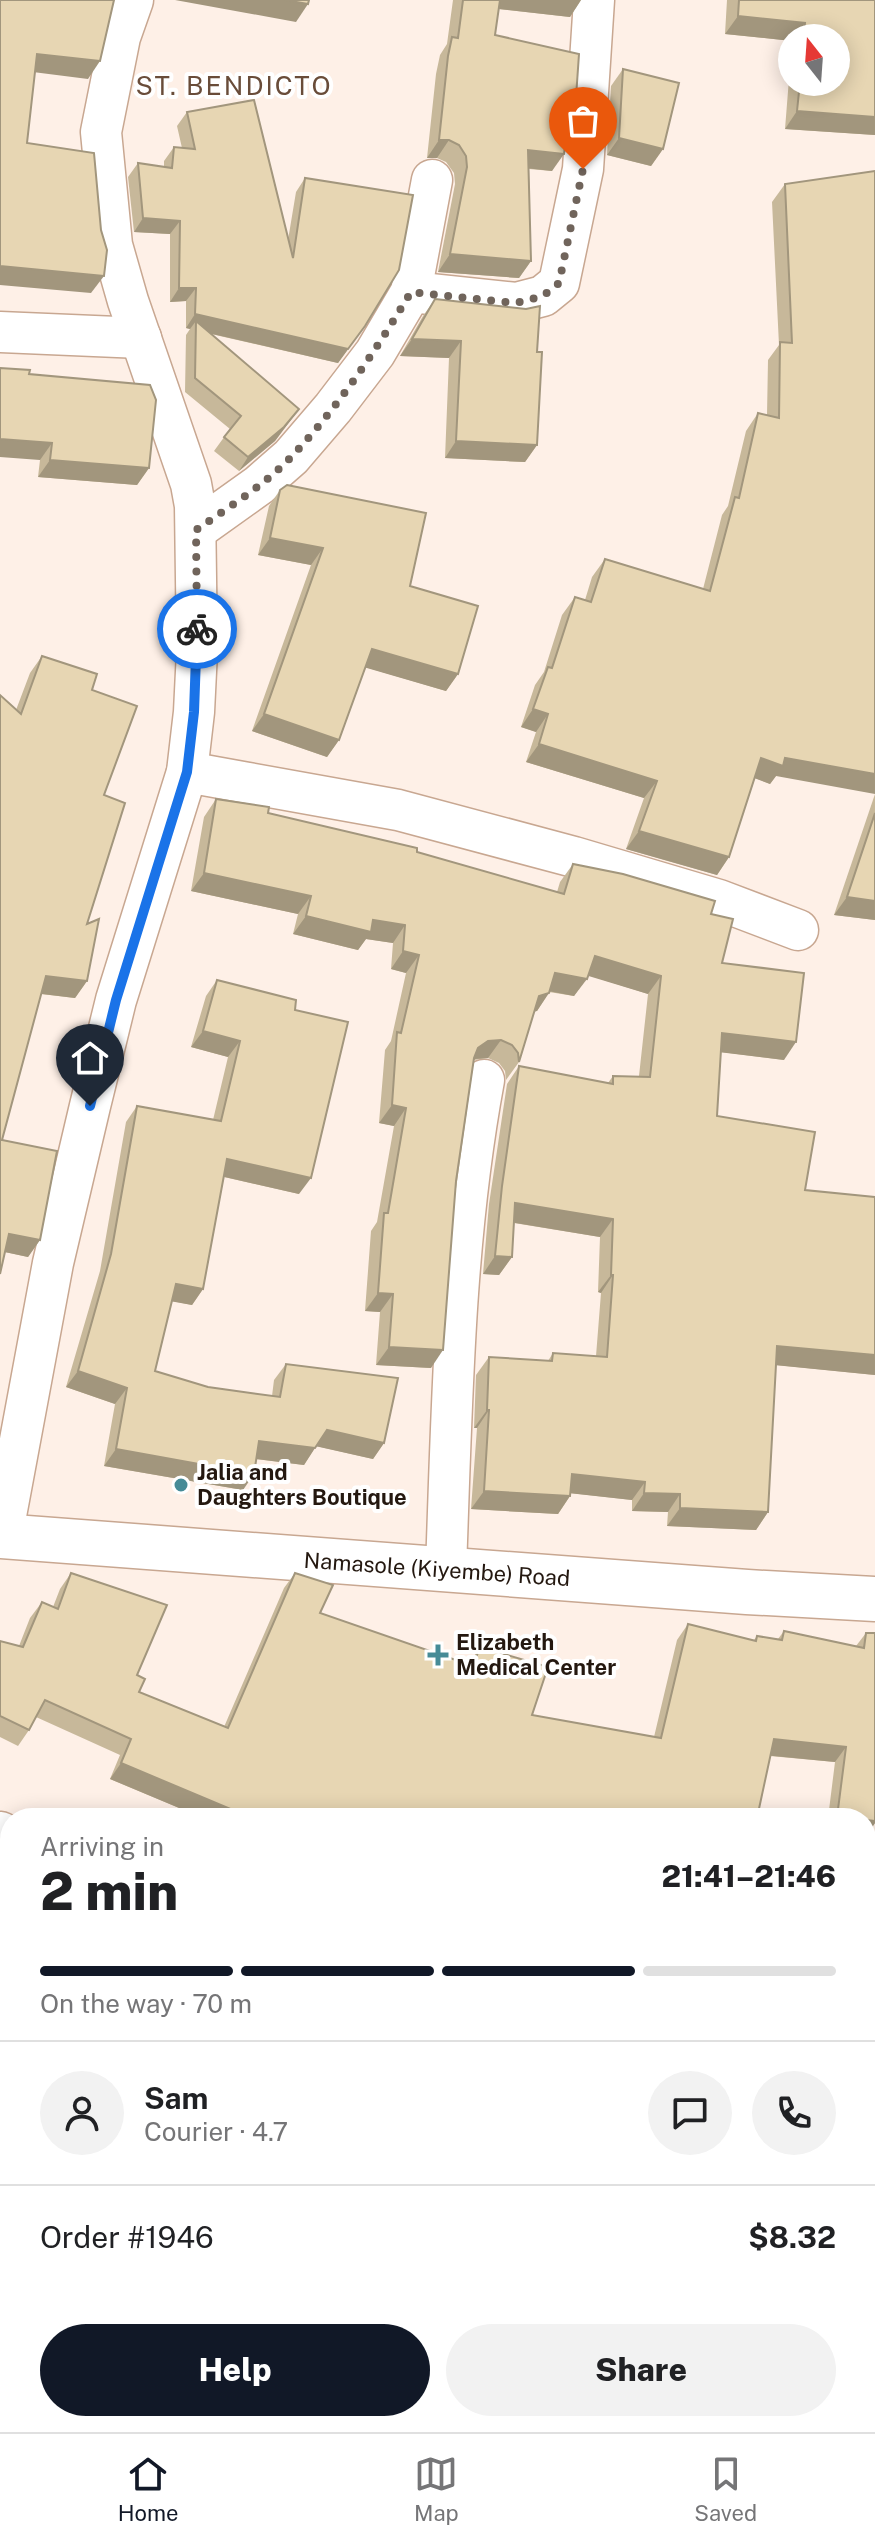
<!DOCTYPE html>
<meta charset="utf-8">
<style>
body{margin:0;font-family:"Public Sans",sans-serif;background:#f2f2f2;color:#202124;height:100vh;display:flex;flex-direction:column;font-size:30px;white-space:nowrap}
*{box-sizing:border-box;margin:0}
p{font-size:26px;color:#757577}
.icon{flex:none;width:44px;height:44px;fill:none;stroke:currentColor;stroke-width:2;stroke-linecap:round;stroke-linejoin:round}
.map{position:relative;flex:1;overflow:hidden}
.side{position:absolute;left:0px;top:1808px;width:876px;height:624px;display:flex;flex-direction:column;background:#fff;border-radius:32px 32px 0 0;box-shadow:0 4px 20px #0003}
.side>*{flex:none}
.needle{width:52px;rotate:343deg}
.fabs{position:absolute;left:778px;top:24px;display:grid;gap:16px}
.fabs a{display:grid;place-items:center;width:72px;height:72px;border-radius:50%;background:#fff;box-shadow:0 4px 20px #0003;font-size:40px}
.pin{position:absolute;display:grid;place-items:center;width:68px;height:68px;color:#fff;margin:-82px -34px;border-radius:50% 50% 50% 0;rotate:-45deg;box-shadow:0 0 8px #0007}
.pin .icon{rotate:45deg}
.courier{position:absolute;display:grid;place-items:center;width:80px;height:80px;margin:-40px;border:6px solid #1a73e8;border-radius:50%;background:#fff;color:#222;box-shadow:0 2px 10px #0007}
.overview em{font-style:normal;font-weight:800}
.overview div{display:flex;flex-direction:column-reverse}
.overview{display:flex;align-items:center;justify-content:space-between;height:136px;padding:0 40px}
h1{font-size:52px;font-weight:800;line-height:60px}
.bar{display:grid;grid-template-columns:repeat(4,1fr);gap:12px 8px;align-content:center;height:96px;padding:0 40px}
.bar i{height:10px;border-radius:6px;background:#e0e0e0}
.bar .active{background:#111827}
.bar p{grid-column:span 4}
.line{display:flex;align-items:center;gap:20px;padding:0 40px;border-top:2px solid #e0e0e0}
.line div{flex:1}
.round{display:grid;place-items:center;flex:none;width:84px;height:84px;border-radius:42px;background:#f2f2f2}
.primary-button{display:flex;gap:16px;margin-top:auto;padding:16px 40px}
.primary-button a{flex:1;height:92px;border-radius:48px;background:#111827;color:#fff;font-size:32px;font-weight:800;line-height:92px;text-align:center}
.primary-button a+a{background:#f2f2f2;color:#202124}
.tabs{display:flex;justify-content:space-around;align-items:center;height:112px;border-top:2px solid #e0e0e0;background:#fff;font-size:22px;color:#757577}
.tabs a{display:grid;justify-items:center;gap:4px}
.tabs .active{color:#111827}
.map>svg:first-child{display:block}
</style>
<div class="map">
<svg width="875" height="2432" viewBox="0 0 875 2432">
<rect width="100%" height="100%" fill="#fef0e7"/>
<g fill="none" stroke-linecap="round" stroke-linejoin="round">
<defs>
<g id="minor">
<polyline points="411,292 516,303 543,296 559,283 583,169 594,0"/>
<polyline points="0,332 141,338"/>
<polyline points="196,530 259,485 291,457 333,408 375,353 411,292 432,180"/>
<polyline points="187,772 398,810 574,857 719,900 798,930"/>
<polyline points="2,1537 53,1263 90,1106 116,1000 187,772 194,712 197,651 195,506 191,484 128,301 112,245 101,132 120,37 133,0"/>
<path d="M 446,1569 C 452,1406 454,1241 484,1080"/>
<polyline points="109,2422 155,2432"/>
<polyline points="434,2432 438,2422"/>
</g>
<g id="tertiary">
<polyline points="0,1834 10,1839"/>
<polyline points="866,2213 875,2218"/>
</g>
<polyline id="secondary" points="0,1536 747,1592 875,1599"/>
</defs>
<use href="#minor" stroke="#c8a791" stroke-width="43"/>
<use href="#tertiary" stroke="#c8a791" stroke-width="47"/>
<use href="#secondary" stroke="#c8a791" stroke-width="47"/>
<use href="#minor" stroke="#fff" stroke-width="40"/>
<use href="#tertiary" stroke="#fff" stroke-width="44"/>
<use href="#secondary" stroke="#fff" stroke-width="44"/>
</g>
<g fill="#c7b89a" fill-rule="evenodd">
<polygon points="453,0 581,0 570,17 499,9 495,35 574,126 566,137 552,171 529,169 531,261 519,278 438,272 455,184 454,173 446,162 437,158 427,158 436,74 440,55 447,44"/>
<path d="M 727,0 L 875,0 L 875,135 L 785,129 L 792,41 L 725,34 ZM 792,38 L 836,38 L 836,82 L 792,82 Z"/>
<polygon points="623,69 663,149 651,166 607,155 611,86"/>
<polygon points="187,112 288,240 296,192 305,178 365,326 338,363 211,334 299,409 275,441 239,471 214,451 230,429 185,392 186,335 190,329 186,328 186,301 170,302 170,234 134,232 128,177 138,163 164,167 164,161 174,147 182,148 177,126"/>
<polygon points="875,171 776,776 770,784 755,778 729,857 717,875 626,849 644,798 526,762 536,732 521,727 535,685 544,672 562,615 575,597 585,600 592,577 605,559 703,589 722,515 728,506 746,431 758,413 767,415 768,360 779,345 772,202 785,184"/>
<polygon points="435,299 537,445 525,462 445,458 449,358 400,356 423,316"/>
<polygon points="29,374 149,468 137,485 38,477 40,460"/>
<polygon points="280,490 410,586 458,674 446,691 365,667 339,740 327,757 252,731 311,565 258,555 269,506"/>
<polygon points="42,656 92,690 104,795 87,924 87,981 75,998 41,994 2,1140 40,1240 28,1257 5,1252 0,1274 0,695 16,710 30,673"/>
<polygon points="875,794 875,920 834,915"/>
<polygon points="216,799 417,852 557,892 560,882 573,864 711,914 722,963 784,1060 721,1052 717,1116 805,1190 875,1375 776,1365 768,1512 756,1530 667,1526 668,1512 632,1511 632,1500 570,1493 570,1496 558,1514 471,1509 477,1428 474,1428 476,1375 489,1357 548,1361 553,1353 596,1356 601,1293 598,1292 600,1237 514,1223 512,1257 499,1275 483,1274 489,1204 507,1084 519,1066 608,1083 613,1076 639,1076 648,994 588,975 574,996 549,992 537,1011 534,1011 519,1062 506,1080 505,1071 499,1063 488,1058 474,1060 431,1368 376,1365 380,1312 365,1311 371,1231 377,1222 394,1126 379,1123 385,1050 391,1041 406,973 391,969 393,943 366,939 358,950 293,934 298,914 191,891 204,817"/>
<polygon points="217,980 295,1010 299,1194 224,1177 203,1289 192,1305 172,1301 155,1371 208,1387 272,1396 274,1380 286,1364 384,1443 373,1459 316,1446 304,1465 256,1459 243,1490 104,1466 115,1404 66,1387 100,1271 126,1122 137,1106 213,1120 228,1057 191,1047 206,996"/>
<polygon points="71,1573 137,1675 139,1692 224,1727 284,1588 295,1573 320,1613 468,1665 480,1647 532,1715 654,1737 677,1640 688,1624 754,1640 757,1636 778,1639 784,1631 856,1646 866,1633 875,1823 866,1836 866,1818 828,1818 835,1762 770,1756 757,1818 203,1818 110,1779 120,1755 36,1717 29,1730 18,1746 0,1737 0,1641 19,1646 30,1618 42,1602 53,1607 60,1589"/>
<polygon points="875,1885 875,2107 866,2104 866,1937 870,1938"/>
<polygon points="0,1996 10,2000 10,2210 5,2208 6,2205 0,2202"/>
<polygon points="281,2422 415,2422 408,2432 384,2432 363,2423 360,2432 287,2432 290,2424"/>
<polygon points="790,2422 866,2422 875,2432 788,2432"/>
</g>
<g fill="#a2967d">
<polygon points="175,0 285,0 308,4 296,22"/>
<polygon points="495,0 581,0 570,17 490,8"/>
<polygon points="738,16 805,23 794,38 792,38 792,41 725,34"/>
<polygon points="37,54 100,61 88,79 25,71"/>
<polygon points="797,111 875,117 875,135 785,129"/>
<polygon points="568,125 574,126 562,144"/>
<polygon points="619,138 663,149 651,166 607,155"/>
<polygon points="439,140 449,140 437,158 427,158"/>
<polygon points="528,150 564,154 552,171 516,167"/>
<polygon points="143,218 180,221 170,234 134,232"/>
<polygon points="450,254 531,261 519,278 438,272"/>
<polygon points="0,266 104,276 91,293 0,285"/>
<polygon points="179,288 196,288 186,301 170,302"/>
<polygon points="195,314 365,326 338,363 195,330 196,321 190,329 186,328"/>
<polygon points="412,339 461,341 449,358 400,356"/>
<polygon points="299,409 275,441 239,471 248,457"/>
<polygon points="0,439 52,443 40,460 0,457"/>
<polygon points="456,441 537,445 525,462 445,458"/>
<polygon points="50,460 149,468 137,485 38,477"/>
<polygon points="270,538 323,548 311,565 258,555"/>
<polygon points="372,649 458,674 446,691 360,666"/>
<polygon points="533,709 548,714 536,732 521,727"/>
<polygon points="264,714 339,740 327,757 252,731"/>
<polygon points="539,744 657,781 644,798 526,762"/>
<polygon points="761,758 785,758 875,774 875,794 776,776 770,784 749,776"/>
<polygon points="639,831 729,857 717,875 626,849"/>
<polygon points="204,873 311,896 298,914 191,891"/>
<polygon points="847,897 875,901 875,920 834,915"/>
<polygon points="306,916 373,920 405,925 393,943 366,939 358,950 293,934"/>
<polygon points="403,951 419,955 406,973 391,969"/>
<polygon points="595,956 661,976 648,994 582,974"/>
<polygon points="555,973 587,979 574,996 543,990"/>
<polygon points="46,976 87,981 75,998 34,993"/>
<polygon points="549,993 537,1011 526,1014 539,996"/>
<polygon points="203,1031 240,1041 228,1057 191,1047"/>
<polygon points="722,1033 796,1042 784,1060 710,1051"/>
<polygon points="501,1040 488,1058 475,1059 466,1066 478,1048 488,1041"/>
<polygon points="392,1105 406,1108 394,1126 379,1123"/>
<polygon points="227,1159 311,1178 299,1194 216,1175"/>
<polygon points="515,1203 613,1219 600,1237 503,1221"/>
<polygon points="9,1234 40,1240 28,1257 0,1251"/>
<polygon points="495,1256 512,1257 499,1275 483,1274"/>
<polygon points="611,1275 613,1275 601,1293 598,1292"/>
<polygon points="176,1284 203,1289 192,1305 164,1300"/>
<polygon points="378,1293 393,1294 380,1312 365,1311"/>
<polygon points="777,1346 875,1355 875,1375 764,1364"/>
<polygon points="389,1347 443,1350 431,1368 376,1365"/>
<polygon points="78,1371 127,1388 115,1404 66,1387"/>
<polygon points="487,1410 489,1410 477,1428 474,1428"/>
<polygon points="327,1430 384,1443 373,1459 315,1446"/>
<polygon points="259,1441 315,1448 304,1465 247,1458"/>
<polygon points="116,1449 254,1474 243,1490 104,1466"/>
<polygon points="572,1474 645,1482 632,1500 559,1492"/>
<polygon points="484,1491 570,1496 558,1514 471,1509"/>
<polygon points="644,1493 680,1494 668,1512 632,1511"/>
<polygon points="680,1508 768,1512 756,1530 667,1526"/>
<polygon points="774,1739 846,1747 835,1762 763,1755"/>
<polygon points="121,1763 240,1813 236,1818 203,1818 110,1779"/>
<polygon points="866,1820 875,1821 875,1823 866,1836"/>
<polygon points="866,2085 875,2088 875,2107 866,2104"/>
<polygon points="10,2201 10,2210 5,2208"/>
<polygon points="296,2422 305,2422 333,2432 289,2432"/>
<polygon points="460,2422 585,2422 601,2426 597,2432 540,2432 513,2426 508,2432 488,2432"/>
</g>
<g fill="#e7d6b3" stroke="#a2967d" stroke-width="2">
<polygon points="0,0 114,0 100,61 37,54 27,143 94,153 101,230 107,250 104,276 0,266"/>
<polygon points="285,0 309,0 308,4"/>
<polygon points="463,0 500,0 495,35 579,54 574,126 568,125 564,154 528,150 531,261 450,254 467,167 466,156 459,145 449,140 439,140 448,56 452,37 458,38"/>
<polygon points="739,0 875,0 875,117 797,111 800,82 836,82 836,38 803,38 805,23 738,16"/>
<polygon points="623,69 679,83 663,149 619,138"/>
<polygon points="254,100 293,258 305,178 413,195 399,270 365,326 348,349 195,314 196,288 179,288 180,221 143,218 138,163 172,168 174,147 195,149 187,112"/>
<polygon points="875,171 875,774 785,758 783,766 761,758 729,857 639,831 657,781 539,744 548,714 533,709 548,667 552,668 575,597 591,602 605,559 710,591 735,497 739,498 758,413 779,418 780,342 792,343 785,184"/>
<polygon points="435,299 526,309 540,306 537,352 542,352 537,445 456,441 461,341 412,339"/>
<polygon points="196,321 299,409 284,427 248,457 224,437 241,416 195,378"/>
<polygon points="0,368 30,370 29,374 150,385 156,400 149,468 50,460 52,443 0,439"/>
<polygon points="287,485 426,513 410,586 478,606 458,674 372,649 339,740 264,714 323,548 270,538 280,490"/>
<polygon points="42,656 97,674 92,690 137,706 104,795 125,803 87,924 99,919 87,981 46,976 2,1140 57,1151 40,1240 9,1234 0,1274 0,695 21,714"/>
<polygon points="216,799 269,807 268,813 417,848 417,852 564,894 573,864 623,874 715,901 711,914 733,919 722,963 804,973 796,1042 722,1033 717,1116 815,1132 805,1190 875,1197 875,1355 777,1346 768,1512 680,1508 680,1494 644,1493 645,1482 572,1474 570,1496 484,1491 489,1410 487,1410 489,1357 552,1361 553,1353 607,1357 613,1275 611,1275 613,1219 515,1203 512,1257 495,1256 502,1186 519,1066 613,1084 613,1076 650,1077 661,976 595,956 587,979 555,973 549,993 539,996 519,1062 518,1053 512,1045 501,1040 488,1041 478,1048 474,1058 456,1181 443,1350 389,1347 393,1294 378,1293 384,1213 388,1213 406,1108 392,1105 397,1032 401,1033 419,955 403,951 405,925 373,920 371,932 306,916 311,896 204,873"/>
<polygon points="875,813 875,901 847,897"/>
<polygon points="217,980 296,1000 295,1010 348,1022 311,1178 227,1159 203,1289 176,1284 155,1371 208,1387 280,1397 286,1364 398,1378 384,1443 327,1430 315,1448 259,1441 254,1474 116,1449 127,1388 78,1371 111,1254 137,1106 221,1121 240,1041 203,1031"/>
<polygon points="71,1573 167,1605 137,1675 145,1679 139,1692 228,1728 295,1573 333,1585 320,1613 473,1666 480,1647 548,1667 532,1715 661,1738 688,1624 756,1641 757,1636 782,1640 784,1631 864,1648 866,1633 875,1633 875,1821 866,1820 866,1818 837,1817 846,1747 774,1739 757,1818 237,1818 240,1813 121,1763 131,1739 45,1700 29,1730 0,1716 0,1641 23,1647 42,1602 58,1609"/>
<polygon points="866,1937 875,1940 875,2088 866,2085"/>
<polygon points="0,1953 8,1956 0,1979"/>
<polygon points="0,1996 10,2000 10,2183 0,2179"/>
<polygon points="866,2320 875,2321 875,2432 797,2432 799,2422 866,2422"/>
<polygon points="0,2362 10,2365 10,2393 0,2432"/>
<polygon points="305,2422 363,2422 360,2432 333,2432"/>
<polygon points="585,2422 679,2422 674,2432 600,2432 601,2426"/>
</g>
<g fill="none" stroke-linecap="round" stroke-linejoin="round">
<path stroke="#70645b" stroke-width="8" stroke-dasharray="0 14.4" d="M 197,629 L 196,530 C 229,507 265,485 293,455 C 339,406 376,350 411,292 L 516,303 L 543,296 L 559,283 L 583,169"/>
<polyline stroke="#1a73e8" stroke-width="10" points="90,1106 116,1000 187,772 194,712 197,629"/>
</g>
<g fill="#468b97" stroke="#fff" stroke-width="3">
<circle cx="181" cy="1485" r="8"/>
<path d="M434 1643h8v8h8v8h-8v8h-8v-8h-8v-8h8z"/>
</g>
<g text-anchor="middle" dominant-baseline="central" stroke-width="8" stroke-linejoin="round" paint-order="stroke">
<g font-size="22" font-weight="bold" fill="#241810" stroke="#fff" text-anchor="start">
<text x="197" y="1472">Jalia and<tspan x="197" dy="25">Daughters Boutique</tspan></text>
<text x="456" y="1642">Elizabeth<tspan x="456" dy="25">Medical Center</tspan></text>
</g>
<g font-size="22" fill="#241810" stroke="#fff">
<text transform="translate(437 1569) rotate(4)">Namasole (Kiyembe) Road</text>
</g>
<g font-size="26" letter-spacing="2" fill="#694c39" stroke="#fff">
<text x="234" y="85">ST. BENDICTO</text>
</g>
</g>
</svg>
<div class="fabs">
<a><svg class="needle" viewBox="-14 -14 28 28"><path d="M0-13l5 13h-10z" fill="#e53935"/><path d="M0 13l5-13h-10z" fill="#757577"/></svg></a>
</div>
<div class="pin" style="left:583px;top:169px;background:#ea580c"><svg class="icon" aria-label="bag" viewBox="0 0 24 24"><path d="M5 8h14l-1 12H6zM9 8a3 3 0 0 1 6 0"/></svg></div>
<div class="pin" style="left:90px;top:1106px;background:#1f2937"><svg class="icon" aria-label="home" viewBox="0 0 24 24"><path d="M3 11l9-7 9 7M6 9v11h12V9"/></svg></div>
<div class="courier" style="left:197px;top:629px"><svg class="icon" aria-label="bike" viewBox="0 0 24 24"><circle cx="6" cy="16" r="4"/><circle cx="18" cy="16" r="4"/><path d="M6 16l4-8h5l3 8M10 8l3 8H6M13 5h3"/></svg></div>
<section class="side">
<div class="overview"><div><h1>2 min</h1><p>Arriving in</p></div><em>21:41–21:46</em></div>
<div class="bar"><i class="active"></i><i class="active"></i><i class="active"></i><i></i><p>On the way · 70 m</p></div>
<div class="line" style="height:144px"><a class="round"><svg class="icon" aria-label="person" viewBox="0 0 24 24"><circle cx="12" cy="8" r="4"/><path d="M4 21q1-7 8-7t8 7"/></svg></a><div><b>Sam</b><p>Courier · 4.7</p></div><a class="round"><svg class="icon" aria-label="chat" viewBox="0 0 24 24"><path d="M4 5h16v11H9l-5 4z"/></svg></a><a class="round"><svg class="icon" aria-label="phone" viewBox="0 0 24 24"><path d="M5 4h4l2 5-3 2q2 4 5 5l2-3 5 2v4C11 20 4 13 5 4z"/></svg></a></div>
<div class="line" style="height:104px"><div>Order #1946</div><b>$8.32</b></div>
<div class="primary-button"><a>Help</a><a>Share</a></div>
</section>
</div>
<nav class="tabs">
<a class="active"><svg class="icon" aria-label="home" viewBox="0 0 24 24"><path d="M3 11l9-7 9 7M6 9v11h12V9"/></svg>Home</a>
<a><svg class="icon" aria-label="map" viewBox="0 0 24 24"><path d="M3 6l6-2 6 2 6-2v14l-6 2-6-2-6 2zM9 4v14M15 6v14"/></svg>Map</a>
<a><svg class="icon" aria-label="saved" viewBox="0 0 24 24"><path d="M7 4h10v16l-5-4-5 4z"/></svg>Saved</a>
</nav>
